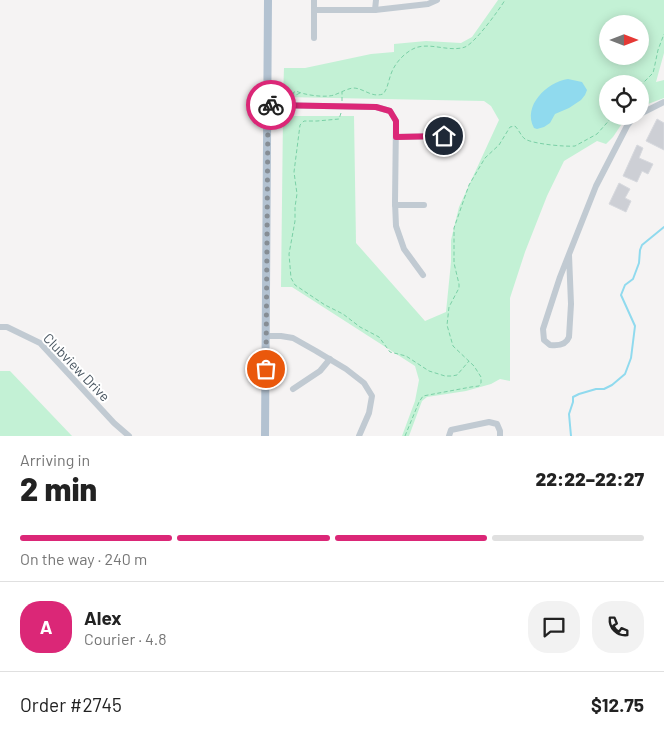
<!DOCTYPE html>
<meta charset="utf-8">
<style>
body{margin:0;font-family:Barlow,sans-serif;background:#f2f2f2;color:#222;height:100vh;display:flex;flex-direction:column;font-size:19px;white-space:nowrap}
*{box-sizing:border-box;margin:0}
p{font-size:16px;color:#767676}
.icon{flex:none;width:28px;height:28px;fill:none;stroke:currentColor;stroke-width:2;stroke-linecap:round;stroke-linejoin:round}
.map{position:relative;height:436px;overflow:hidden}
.sheet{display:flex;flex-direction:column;background:#fff;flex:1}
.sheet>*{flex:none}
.needle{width:32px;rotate:90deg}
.controls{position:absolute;left:599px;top:15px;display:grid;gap:10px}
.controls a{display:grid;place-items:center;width:50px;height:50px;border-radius:50%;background:#fff;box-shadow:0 2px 12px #0003;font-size:25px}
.pin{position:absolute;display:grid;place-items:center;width:42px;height:42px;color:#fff;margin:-21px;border:2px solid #fff;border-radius:50%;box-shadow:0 1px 5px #0007}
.courier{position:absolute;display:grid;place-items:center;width:50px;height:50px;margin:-25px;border:4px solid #db2777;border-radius:50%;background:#fff;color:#222;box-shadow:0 1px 6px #0007}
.summary em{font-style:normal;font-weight:800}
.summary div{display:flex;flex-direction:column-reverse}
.summary{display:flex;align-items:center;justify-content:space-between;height:85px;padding:0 20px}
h1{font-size:32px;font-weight:800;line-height:38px}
.bar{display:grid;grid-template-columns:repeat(4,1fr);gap:8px 5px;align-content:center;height:60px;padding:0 20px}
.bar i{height:6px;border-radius:4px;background:#e0e0e0}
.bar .current{background:#db2777}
.bar p{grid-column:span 4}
.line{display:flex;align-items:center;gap:12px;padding:0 20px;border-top:1px solid #e0e0e0}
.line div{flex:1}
.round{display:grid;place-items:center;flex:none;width:52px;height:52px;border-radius:20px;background:#f2f2f2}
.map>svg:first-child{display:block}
</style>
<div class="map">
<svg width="664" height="436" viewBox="0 0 664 436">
<rect width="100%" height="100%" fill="#f5f3f3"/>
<g fill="#c3f1d5" fill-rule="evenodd">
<path d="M 498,0 L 664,0 L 664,53 L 656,82 L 664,80 L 664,98 L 640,107 L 640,84 L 608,84 L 608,116 L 627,116 L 613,137 L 606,144 L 597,141 L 564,161 L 547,196 L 525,252 L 510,298 L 510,381 L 500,379 L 491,384 L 466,391 L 427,397 L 422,401 L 409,436 L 402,436 L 415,401 L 419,380 L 415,366 L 292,287 L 281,287 L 283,116 L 354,116 L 356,243 L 425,321 L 446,312 L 451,262 L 451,240 L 459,207 L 499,120 L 491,106 L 484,101 L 283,97 L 284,68 L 305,68 L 371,54 L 394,52 L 394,44 L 426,41 L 461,43 L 472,37 ZM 608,24 L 640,24 L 640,56 L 608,56 Z"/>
<polygon points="0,371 10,371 72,436 0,436"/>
</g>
<path fill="#90daee" d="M 568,79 L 582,82 L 587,90 L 585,95 L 581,100 L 569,108 L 555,114 L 550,123 L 544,127 L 537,129 L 534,128 C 522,106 547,82 568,79 Z"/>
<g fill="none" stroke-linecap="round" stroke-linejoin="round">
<polyline stroke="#90daee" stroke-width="2" points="571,436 569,414 573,402 573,397 579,394 596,389 604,389 612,385 625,374 631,358 635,326 621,295 625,285 633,279 639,263 640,250 642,245 664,227"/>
</g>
<g fill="#cdcfd5" stroke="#d7d9de">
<polygon points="657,119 664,123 664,150 646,141"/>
<polygon points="637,145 643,148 639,158 653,164 648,174 642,171 637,182 623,176"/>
<polygon points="619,183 630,189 625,198 631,201 626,212 609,204"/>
</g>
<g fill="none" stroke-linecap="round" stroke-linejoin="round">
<g stroke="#7ad0a6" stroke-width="1" stroke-dasharray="4 2.5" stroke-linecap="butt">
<polyline points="640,86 653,73 654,69 658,50 664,34"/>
<path d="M 300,93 L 296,95 L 293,93 L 296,91 C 304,95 325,98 334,95 C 340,93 346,89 353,88 C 364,88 371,98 383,94 C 387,90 388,83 390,77 C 393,66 401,56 411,50 C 427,40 448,53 465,47 C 475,43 499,10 505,0"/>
<polyline points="342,101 342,92"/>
<polyline points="341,113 339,119 317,121 304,121 300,125 294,172 297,194 295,207 295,221 289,254 291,278 295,285 325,305 343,314 360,327 379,337 390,352 406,356 429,371 445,376 452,376 457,375 469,361"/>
<path d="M 405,436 L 419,402 L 423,396 L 471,387 L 479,386 L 481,383 L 481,377 L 474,366 L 453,346 L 447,325 L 449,307 L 459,288 L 459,284 L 454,263 L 454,228 L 469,185 L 485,158 L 499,145 L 510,127 L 515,126 C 519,130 521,136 525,139 C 533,144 566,147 575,146 L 597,134 L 613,116"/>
</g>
<g stroke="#c1cad2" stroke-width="6">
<polyline points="314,0 314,38"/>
<polyline points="314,10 375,10 428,4 437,0"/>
<polyline points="375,10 376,0"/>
<polyline points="267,105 376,107 390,111 396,121 395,202 396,226 404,249 423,275"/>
<polyline points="640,114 664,102"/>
<polyline points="396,137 444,136"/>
<polyline points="395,205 424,205"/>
<path d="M 569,255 L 571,304 L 569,337 C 566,345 558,346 550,345 L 544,340 L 543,329 L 560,277 L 596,186 L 627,126 L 635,116"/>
<polyline points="0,327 7,327 40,343 114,423 129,436"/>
<polyline points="266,336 281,336 293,338 316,351 346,369 364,383 372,396 369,413 359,436"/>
<polyline points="293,389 320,371 330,359"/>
<polyline points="449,436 451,430 489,422 497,424 500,431 500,436"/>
</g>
<polyline stroke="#b3c2d1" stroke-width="8" points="265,436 268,0"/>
</g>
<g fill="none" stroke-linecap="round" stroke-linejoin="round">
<polyline stroke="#868d94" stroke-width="5" stroke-dasharray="0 9" points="266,369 268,105 271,105"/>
<polyline stroke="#db2777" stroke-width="6" points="271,105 376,107 390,111 396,121 396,137 444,136"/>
</g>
<g text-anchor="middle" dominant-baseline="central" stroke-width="4" stroke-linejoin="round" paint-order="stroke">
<g font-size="14" fill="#4a5661" stroke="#fff">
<text transform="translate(77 367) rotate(46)">Clubview Drive</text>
</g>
</g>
</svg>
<div class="controls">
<a><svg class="needle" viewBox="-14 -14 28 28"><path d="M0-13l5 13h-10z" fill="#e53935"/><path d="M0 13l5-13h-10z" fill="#767676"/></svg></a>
<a><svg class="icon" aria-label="locate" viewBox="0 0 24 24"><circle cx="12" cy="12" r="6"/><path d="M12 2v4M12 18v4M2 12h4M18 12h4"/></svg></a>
</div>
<div class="pin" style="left:266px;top:369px;background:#ea580c"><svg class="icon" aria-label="bag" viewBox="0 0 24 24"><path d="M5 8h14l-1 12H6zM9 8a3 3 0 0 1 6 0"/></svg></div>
<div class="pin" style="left:444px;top:136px;background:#1f2937"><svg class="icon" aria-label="home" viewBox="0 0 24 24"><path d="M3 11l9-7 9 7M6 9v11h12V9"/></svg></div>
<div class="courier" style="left:271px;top:105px"><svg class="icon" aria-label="bike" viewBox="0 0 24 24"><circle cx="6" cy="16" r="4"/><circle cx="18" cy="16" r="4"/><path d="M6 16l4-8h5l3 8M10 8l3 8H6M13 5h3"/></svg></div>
</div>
<section class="sheet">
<div class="summary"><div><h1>2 min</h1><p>Arriving in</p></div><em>22:22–22:27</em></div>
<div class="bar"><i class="current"></i><i class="current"></i><i class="current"></i><i></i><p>On the way · 240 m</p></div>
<div class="line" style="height:90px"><b class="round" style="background:#db2777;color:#fff">A</b><div><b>Alex</b><p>Courier · 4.8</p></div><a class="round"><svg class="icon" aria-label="chat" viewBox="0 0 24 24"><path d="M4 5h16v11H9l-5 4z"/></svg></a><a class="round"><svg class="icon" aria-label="phone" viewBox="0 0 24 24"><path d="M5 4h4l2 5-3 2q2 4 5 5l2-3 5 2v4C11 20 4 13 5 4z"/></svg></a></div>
<div class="line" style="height:65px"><div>Order #2745</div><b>$12.75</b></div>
</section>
